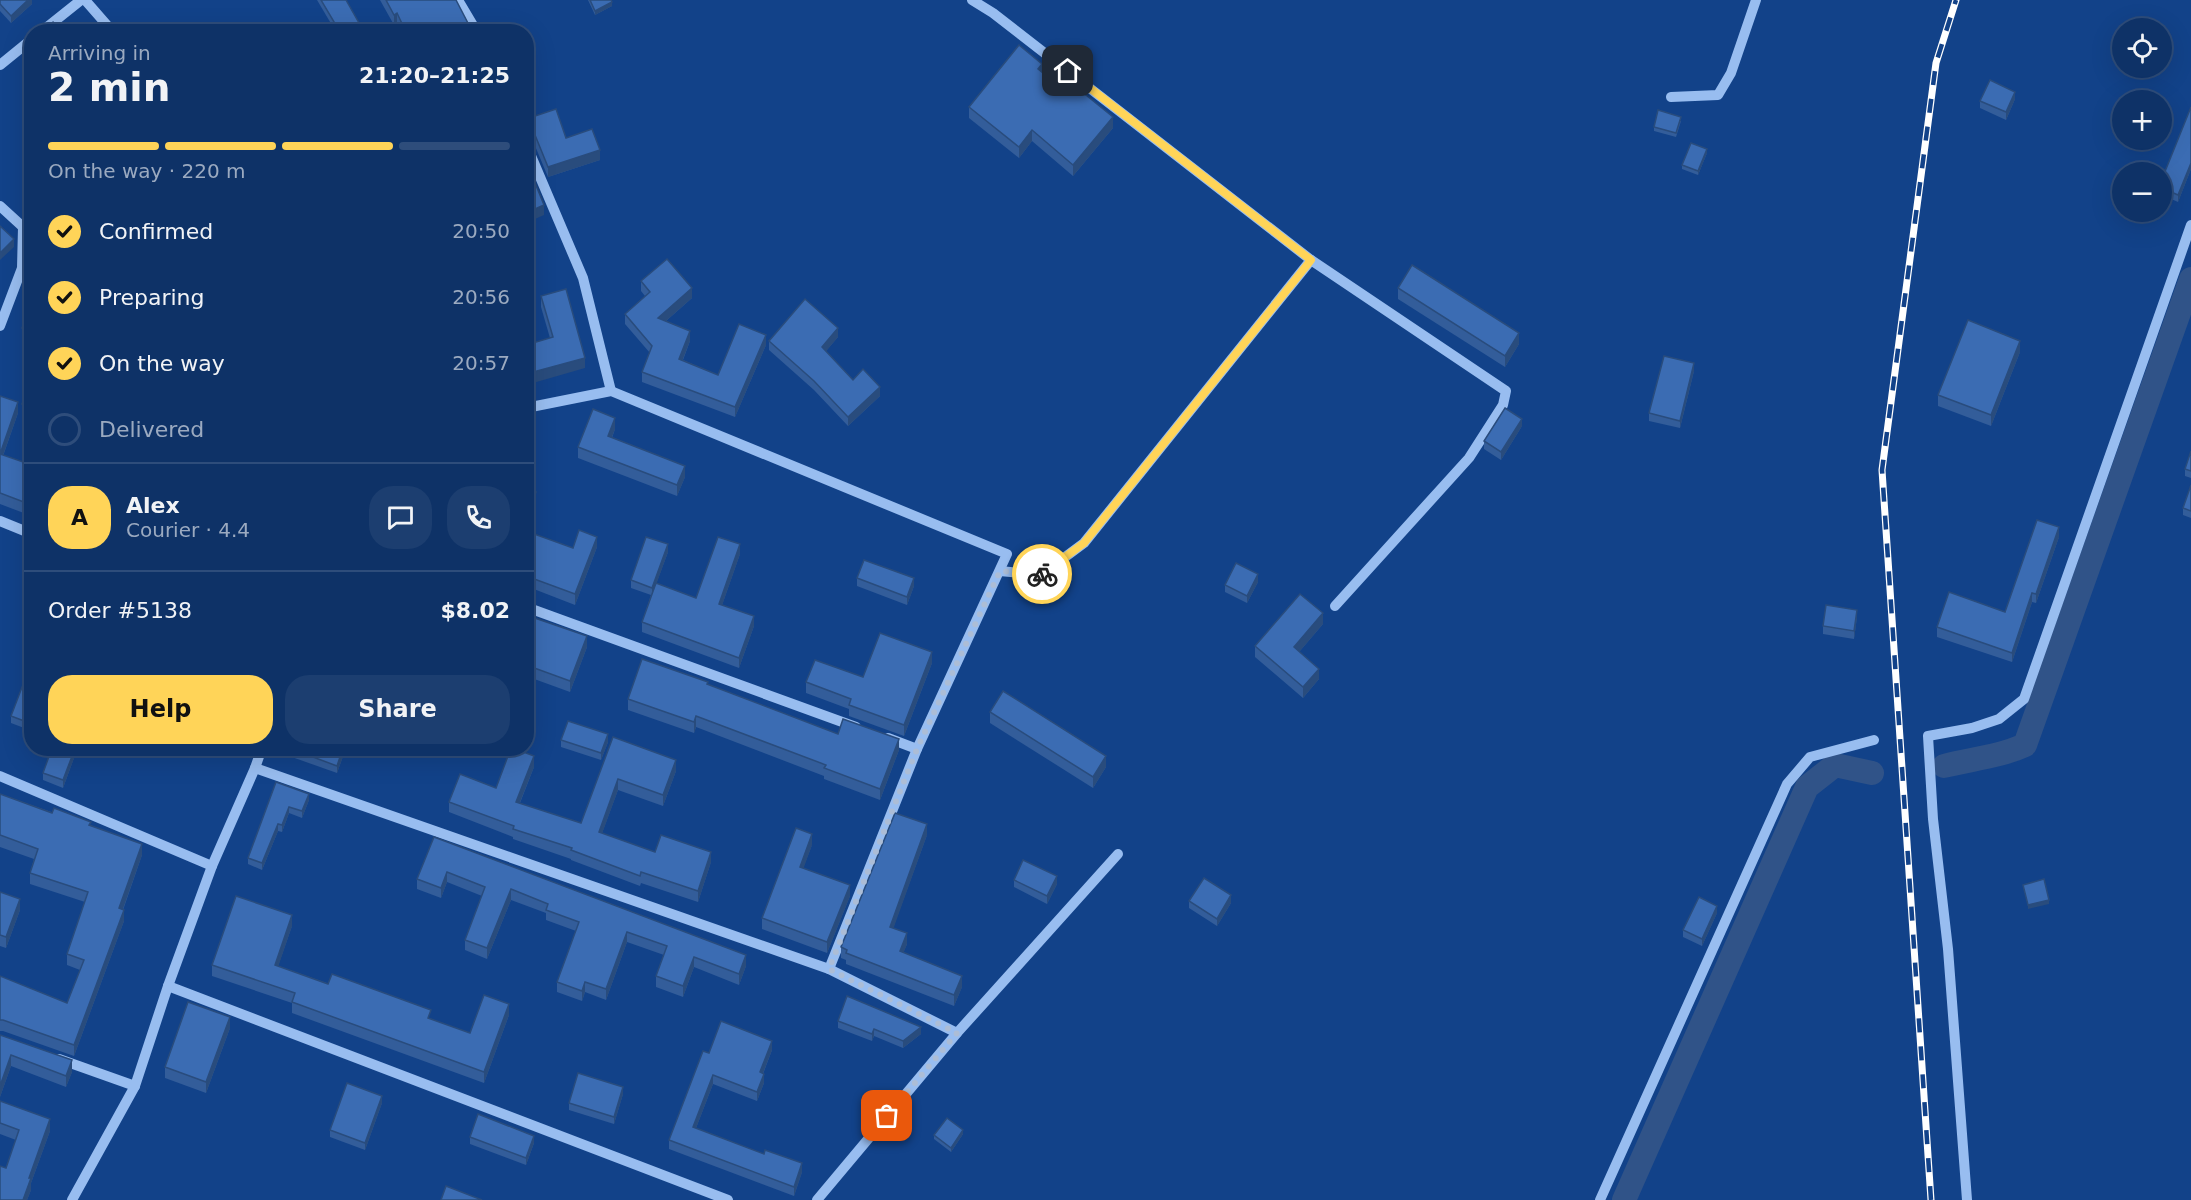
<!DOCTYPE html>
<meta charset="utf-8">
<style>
body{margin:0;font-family:"DejaVu Sans",sans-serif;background:#1c3e70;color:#f1f3f6;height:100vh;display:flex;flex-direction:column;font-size:22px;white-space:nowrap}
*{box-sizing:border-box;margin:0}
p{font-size:20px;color:#9baac0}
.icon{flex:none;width:33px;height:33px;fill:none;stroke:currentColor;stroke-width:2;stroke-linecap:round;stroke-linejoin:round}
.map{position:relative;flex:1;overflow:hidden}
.side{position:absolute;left:24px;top:24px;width:510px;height:732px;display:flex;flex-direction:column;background:#0e3267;border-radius:24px;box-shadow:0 6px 24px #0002,0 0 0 2px #2e4d7b}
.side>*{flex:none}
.fabs{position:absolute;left:2112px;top:18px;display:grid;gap:12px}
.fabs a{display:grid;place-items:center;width:60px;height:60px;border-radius:50%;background:#0e3267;box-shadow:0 6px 24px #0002,0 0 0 2px #2e4d7b;font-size:30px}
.pin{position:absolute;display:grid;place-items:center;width:51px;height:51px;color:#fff;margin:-26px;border-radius:12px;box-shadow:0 3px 9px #0006}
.courier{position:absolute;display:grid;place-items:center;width:60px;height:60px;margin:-30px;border:4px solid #ffd458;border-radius:50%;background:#fff;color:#222;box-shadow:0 2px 8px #0007}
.summary em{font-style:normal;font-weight:800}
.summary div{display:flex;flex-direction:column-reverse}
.summary{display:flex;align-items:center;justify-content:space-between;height:102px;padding:0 24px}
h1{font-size:39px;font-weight:800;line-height:45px}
.bar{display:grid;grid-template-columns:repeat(4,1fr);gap:9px 6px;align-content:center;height:72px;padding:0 24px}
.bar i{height:8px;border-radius:4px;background:#2e4d7b}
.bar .active{background:#ffd458}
.bar p{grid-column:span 4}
.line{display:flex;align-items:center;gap:15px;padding:0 24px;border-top:2px solid #2e4d7b}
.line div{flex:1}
.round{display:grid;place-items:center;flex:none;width:63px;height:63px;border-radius:24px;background:#1c3e70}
ol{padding:0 24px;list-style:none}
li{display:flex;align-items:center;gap:18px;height:66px}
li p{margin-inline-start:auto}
li .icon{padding:6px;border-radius:50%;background:#ffd458;color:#111;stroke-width:4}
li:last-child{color:#9baac0}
li i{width:33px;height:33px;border:3px solid #2e4d7b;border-radius:50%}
.primary-button{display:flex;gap:12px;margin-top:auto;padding:12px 24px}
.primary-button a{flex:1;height:69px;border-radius:24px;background:#ffd458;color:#111;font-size:24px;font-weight:800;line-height:69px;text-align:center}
.primary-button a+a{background:#1c3e70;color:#f1f3f6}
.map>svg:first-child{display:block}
</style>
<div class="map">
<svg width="2191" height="1200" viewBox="0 0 2191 1200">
<rect width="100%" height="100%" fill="#124289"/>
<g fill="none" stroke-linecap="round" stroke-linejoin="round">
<g stroke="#305388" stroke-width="24">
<path d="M 1944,766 C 1971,759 1999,757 2025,745 L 2191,279"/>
<polyline points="1624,1200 1807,787 1835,765 1872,773"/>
</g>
<g stroke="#98bdf0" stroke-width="10">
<polyline points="85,0 113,32"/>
<polyline points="458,0 477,32"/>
<polyline points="972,0 993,13 1311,260"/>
<polyline points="41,32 81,0"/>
<polyline points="0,65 32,39"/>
<polyline points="1671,97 1718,95 1731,73 1756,0"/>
<polyline points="526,144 583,278 611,391"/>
<polyline points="0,206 23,227 22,268 0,326"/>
<polyline points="526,408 611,391 1007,554 917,749 829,969"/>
<polyline points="0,521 32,534"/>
<polyline points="1000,571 1041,575 1084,543 1311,260 1506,391 1503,405 1469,458 1335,606"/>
<polyline points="526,607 856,727"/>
<polyline points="888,738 917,749"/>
<polyline points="255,768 829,969 957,1033"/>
<polyline points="0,776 212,866"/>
<polyline points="168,986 728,1200"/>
<polyline points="59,1059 135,1086"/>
<polyline points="72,1200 135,1086 168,986 212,866 255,768 262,748"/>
<polyline points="817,1200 957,1033 1118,854"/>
<polyline points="1600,1200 1787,784 1810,757 1874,740"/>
<polyline points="1967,1200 1948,949 1933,819 1928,736 1972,728 1999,719 2024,699 2191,225"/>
</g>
<defs>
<polyline id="rail" points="1931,1200 1882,470 1936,63 1956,0"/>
</defs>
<use href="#rail" stroke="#fff" stroke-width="7"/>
<use href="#rail" stroke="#124289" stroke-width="4.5" stroke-dasharray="14" stroke-linecap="butt"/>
</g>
<g fill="#335d9a">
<polygon points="0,0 32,0 32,4 11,23 0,11"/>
<polygon points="317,0 346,0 359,30 356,32 336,32"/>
<polygon points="380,0 456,0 471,32 401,32 397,23 394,25"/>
<polygon points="588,0 611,0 612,6 595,15"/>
<polygon points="1042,73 1113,128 1073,176 1032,141 1019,158 969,118 969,107"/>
<polygon points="2015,99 2006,120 1980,108 1980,101"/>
<polygon points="2191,107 2191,169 2178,202 2162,195 2162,179"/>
<polygon points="526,119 566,138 600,160 548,177 533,141 527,137 526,137"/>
<polygon points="1681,121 1676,137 1654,131 1654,127"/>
<polygon points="32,131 32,149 27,144 27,135"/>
<polygon points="1707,153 1698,175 1682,169 1682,165"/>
<polygon points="641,281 692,298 666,321 690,341 683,360 718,375 766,345 735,417 642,382 642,372 650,353 625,324 625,314 645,296 641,291"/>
<polygon points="1398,288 1519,344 1505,367 1398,299"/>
<polygon points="541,296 585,368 550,338 541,307"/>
<polygon points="32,302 32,341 22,338 22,328"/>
<polygon points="838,337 826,351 853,380 880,396 848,426 814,390 769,350 769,341"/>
<polygon points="2020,352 1991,426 1938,406 1938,395"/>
<polygon points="1694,371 1680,428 1649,421 1649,413"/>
<polygon points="32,379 32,417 22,414 22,404"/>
<polygon points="0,396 18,413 3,456 32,465 29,515 0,504"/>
<polygon points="1522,426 1501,460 1484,449 1484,441"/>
<polygon points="615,429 612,438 685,477 677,496 578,458 578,447"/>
<polygon points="2191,451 2191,478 2185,476 2185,469"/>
<polygon points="2191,485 2191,518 2183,515 2183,508"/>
<polygon points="526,531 573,548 597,547 575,605 526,586"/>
<polygon points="2059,537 2036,603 2032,602 2012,662 1937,637 1937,627 2005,612"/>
<polygon points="668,552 656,584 696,598 740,554 722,605 754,626 739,668 642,632 642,622 651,595 631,588 631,580"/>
<polygon points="857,578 914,586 907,605 857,586"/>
<polygon points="1258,582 1247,603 1225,592 1225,585"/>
<polygon points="526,615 587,647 570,692 526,676"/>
<polygon points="1857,617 1854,639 1823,634 1823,626"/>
<polygon points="1323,624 1299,652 1319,679 1303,698 1255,657 1255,646"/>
<polygon points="32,661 32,731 11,723 11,716"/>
<polygon points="932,663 904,736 849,716 849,709 806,693 806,682 863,677"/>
<polygon points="708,685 838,734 899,750 880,800 824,779 824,776 696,727 694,733 628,710 628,699"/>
<polygon points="990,712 1106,767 1093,788 990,723"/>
<polygon points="613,737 676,771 663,806 618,790 602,833 655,852 711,862 698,902 641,883 640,886 571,860 571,859 513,839 513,837 449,812 449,802 496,788 534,767 520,803 581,823"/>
<polygon points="561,740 608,742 601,760 561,747"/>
<polygon points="289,748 346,748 337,773 289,756"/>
<polygon points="74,758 63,788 43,780 43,773"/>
<polygon points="276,782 309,800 302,818 289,813 282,832 278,831 262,870 248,864 248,858"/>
<polygon points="0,794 91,826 142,855 123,910 124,921 74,1056 3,1031 0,1031 0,976 67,1003 80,970 67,965 67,954 85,902 30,884 30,873 34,859 0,847"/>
<polygon points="927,835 893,928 907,944 903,953 962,987 954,1006 846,964 846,960 841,958 841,947"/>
<polygon points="434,837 746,966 739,985 694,967 683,997 656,987 656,976 664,955 627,942 606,1000 585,992 582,1001 557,992 557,982 576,931 546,920 546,913 511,900 487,959 465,950 465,940 482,896 447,882 441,898 417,889 417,879"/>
<polygon points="812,845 803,868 850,896 827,953 762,929 762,918"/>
<polygon points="1014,880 1057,884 1047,904 1014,887"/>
<polygon points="0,892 20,910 6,948 0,946"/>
<polygon points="1189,901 1231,903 1217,926 1189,908"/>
<polygon points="1717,913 1702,946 1683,937 1683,930"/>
<polygon points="292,926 278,966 470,1033 509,1015 484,1083 292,1013 292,1003 212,976 212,965"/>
<polygon points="838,1021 921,1034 903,1048 874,1036 872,1041 838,1028"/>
<polygon points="230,1028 206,1093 165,1078 165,1067"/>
<polygon points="0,1035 72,1072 66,1087 11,1066 0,1097"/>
<polygon points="772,1050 763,1074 764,1083 757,1101 713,1084 696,1128 802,1172 794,1196 669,1149 669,1140 709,1053"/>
<polygon points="623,1094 614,1124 569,1110 569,1103"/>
<polygon points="0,1101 50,1131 31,1183 31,1190 27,1200 0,1200 6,1168 16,1140 0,1134"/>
<polygon points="382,1103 365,1150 330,1137 330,1130"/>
<polygon points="963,1134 951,1152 934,1139 934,1135"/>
<polygon points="470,1137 534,1143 526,1165 470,1144"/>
</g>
<g fill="#294c7d">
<polygon points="28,0 32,0 32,4 11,23 11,16"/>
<polygon points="612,2 612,6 595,15 595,11"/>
<polygon points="397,13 397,23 394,25 394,15"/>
<polygon points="359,23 359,30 356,32 343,32"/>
<polygon points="1042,64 1042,74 1038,69"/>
<polygon points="2015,92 2015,99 2006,120 2006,112"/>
<polygon points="1113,117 1113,128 1073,176 1073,165"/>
<polygon points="1032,130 1032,141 1019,158 1019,147"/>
<polygon points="1707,149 1707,153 1698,175 1698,171"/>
<polygon points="600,150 600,160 548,177 548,167"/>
<polygon points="2191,163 2191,169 2178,202 2178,195"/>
<polygon points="544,205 544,215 526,223 526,213"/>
<polygon points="14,239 14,247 0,260 0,253"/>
<polygon points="692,288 692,298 658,328 658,318"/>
<polygon points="838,328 838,337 822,356 822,347"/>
<polygon points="690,331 690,341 679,369 679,359"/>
<polygon points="1519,333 1519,344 1505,367 1505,356"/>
<polygon points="766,335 766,345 735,417 735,407"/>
<polygon points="2020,341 2020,352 1991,426 1991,415"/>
<polygon points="585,358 585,368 526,385 526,374"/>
<polygon points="1694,363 1694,371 1680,428 1680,421"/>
<polygon points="880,387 880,396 848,426 848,417"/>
<polygon points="18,402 18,413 0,464 0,454"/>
<polygon points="615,418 615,429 608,447 608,436"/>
<polygon points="1522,419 1522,426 1501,460 1501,452"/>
<polygon points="685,466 685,477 677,496 677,485"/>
<polygon points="536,492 536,503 526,529 526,518"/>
<polygon points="32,497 32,508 29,515 29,504"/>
<polygon points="2059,527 2059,537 2036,603 2036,594"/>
<polygon points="597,537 597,547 575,605 575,594"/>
<polygon points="668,544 668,552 652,596 652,588"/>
<polygon points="740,544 740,554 719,614 719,604"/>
<polygon points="1258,574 1258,582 1247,603 1247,596"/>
<polygon points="914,578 914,586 907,605 907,597"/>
<polygon points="2032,593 2032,602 2012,662 2012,653"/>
<polygon points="1857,610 1857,617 1854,639 1854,631"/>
<polygon points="1323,613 1323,624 1294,658 1294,647"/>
<polygon points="754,616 754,626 739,668 739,658"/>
<polygon points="587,636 587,647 570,692 570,681"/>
<polygon points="932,652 932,663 904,736 904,725"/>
<polygon points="1319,669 1319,679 1303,698 1303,687"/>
<polygon points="696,716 696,727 694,733 694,722"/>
<polygon points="608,734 608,742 601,760 601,753"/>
<polygon points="899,739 899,750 880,800 880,789"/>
<polygon points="343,748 346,748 337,773 337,766"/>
<polygon points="74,751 74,758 63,788 63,780"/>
<polygon points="534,756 534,767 516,812 516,802"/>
<polygon points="1106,756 1106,767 1093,788 1093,777"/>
<polygon points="676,760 676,771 663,806 663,795"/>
<polygon points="618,779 618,790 599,842 599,832"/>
<polygon points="309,794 309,800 302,818 302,811"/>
<polygon points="289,807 289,813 282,832 282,825"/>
<polygon points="278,824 278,831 262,870 262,863"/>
<polygon points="927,824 927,835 890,938 890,927"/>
<polygon points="812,834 812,845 800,878 800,867"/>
<polygon points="142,844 142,855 119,920 119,908"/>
<polygon points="711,852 711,862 698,902 698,891"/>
<polygon points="447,872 447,882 441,898 441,888"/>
<polygon points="1057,876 1057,884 1047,904 1047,896"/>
<polygon points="850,885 850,896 827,953 827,942"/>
<polygon points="511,889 511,900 487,959 487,948"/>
<polygon points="1231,895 1231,903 1217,926 1217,919"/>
<polygon points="20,899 20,910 6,948 6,937"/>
<polygon points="2049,900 2049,904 2028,909 2028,905"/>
<polygon points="1717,906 1717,913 1702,946 1702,939"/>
<polygon points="124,910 124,921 74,1056 74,1045"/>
<polygon points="292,915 292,926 275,976 275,965"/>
<polygon points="627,932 627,942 606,1000 606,989"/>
<polygon points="907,933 907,944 900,962 900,951"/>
<polygon points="746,955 746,966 739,985 739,974"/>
<polygon points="694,957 694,967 683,997 683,986"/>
<polygon points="962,976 962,987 954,1006 954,995"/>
<polygon points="585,982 585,992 582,1001 582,991"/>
<polygon points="509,1004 509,1015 484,1083 484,1072"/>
<polygon points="230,1017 230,1028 206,1093 206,1082"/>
<polygon points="921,1027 921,1034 903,1048 903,1041"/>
<polygon points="874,1029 874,1036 872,1041 872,1034"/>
<polygon points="772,1041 772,1050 760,1081 760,1072"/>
<polygon points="11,1055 11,1066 0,1097 0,1086"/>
<polygon points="72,1060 72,1072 66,1087 66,1076"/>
<polygon points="764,1074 764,1083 757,1101 757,1092"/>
<polygon points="713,1075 713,1084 693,1136 693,1127"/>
<polygon points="623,1087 623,1094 614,1124 614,1117"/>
<polygon points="382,1096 382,1103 365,1150 365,1143"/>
<polygon points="50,1119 50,1131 31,1183 31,1190 27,1200 23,1200 29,1178"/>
<polygon points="963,1130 963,1134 951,1152 951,1148"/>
<polygon points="534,1136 534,1143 526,1165 526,1158"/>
<polygon points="802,1163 802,1172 794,1196 794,1187"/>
</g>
<g fill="#3b6cb3" stroke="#294c7d" stroke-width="1.5">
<polygon points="0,0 28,0 11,16 0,4"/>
<polygon points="321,0 346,0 359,23 343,32 340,32"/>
<polygon points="386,0 456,0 471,29 467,32 406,32 397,13 394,15"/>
<polygon points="590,0 611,0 612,2 595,11"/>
<polygon points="53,22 61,32 43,32"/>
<polygon points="1019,45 1042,64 1038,69 1069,94 1076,87 1113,117 1073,165 1032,130 1019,147 969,107"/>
<polygon points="1990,80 2015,92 2006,112 1980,101"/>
<polygon points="2191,107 2191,163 2178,195 2162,188 2162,179"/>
<polygon points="556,109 566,138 592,129 600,150 548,167 533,130 527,127 526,127 526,119"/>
<polygon points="1658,110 1681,117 1676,133 1654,127"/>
<polygon points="32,131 32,139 27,135"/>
<polygon points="1691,143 1707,149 1698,171 1682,165"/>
<polygon points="526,154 534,172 531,173 544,205 526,213"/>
<polygon points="0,226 14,239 0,253"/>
<polygon points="667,259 692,288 658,318 690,331 679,359 718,375 739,324 766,335 735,407 642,372 652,346 625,314 650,292 641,281"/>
<polygon points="1412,265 1519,333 1505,356 1398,288"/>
<polygon points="566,289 585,358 526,374 526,345 553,337 541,296"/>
<polygon points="805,299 838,328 822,347 853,380 863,369 880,387 848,417 814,381 769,341"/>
<polygon points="32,302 32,331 22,328"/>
<polygon points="1968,320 2020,341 1991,415 1938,395"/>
<polygon points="1664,356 1694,363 1680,421 1649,413"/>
<polygon points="32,379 32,407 22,404"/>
<polygon points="0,396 18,402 0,454"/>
<polygon points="1505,408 1522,419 1501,452 1484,441"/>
<polygon points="593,409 615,418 608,436 685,466 677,485 578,447"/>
<polygon points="2191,451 2191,471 2185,469"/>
<polygon points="0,454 32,465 32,497 29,504 0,493"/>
<polygon points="2191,485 2191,511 2183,508"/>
<polygon points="526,489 536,492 526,518"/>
<polygon points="2037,520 2059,527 2036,594 2032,593 2012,653 1937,627 1949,592 2005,612"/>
<polygon points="579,530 597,537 575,594 526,576 526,531 573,548"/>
<polygon points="646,537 668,544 652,588 631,580"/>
<polygon points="718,537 740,544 719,604 754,616 739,658 642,622 656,583 696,598"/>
<polygon points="864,560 914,578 907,597 857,578"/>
<polygon points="1236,563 1258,574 1247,596 1225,585"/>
<polygon points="1300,594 1323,613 1294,647 1319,669 1303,687 1255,646"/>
<polygon points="1826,605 1857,610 1854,631 1823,626"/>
<polygon points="526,615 587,636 570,681 526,665"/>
<polygon points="880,633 932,652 904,725 849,705 851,699 806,682 815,660 863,677"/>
<polygon points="642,659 708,682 707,684 838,734 843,719 899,739 880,789 824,768 826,765 696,716 694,722 628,699"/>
<polygon points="32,661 32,724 11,716"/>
<polygon points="1003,691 1106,756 1093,777 990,712"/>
<polygon points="568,721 608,734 601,753 561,740"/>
<polygon points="613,737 676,760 663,795 618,779 599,832 655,852 661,835 711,852 698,891 641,872 640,876 571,850 572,848 513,829 514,826 449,802 460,774 496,788 511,748 513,748 534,756 516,802 581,823"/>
<polygon points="52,748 68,748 74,751 63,780 43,773"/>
<polygon points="289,748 343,748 337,766"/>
<polygon points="276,782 309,794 302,811 289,807 282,825 278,824 262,863 248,858"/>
<polygon points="0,794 52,813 54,808 91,822 89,825 142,844 119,908 124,910 74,1045 3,1020 0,1020 0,976 67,1003 84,960 67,954 88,892 30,873 38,849 0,835"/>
<polygon points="895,813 927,824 890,927 907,933 900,951 962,976 954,995 846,953 847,950 841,947"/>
<polygon points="796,828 812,834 800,867 850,885 827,942 762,918"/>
<polygon points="434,837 746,955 739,974 694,957 683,986 656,976 667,946 627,932 606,989 585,982 582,991 557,982 579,922 546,910 548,904 511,889 487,948 465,940 485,887 447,872 441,888 417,879"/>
<polygon points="1023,860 1057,876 1047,896 1014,880"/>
<polygon points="1204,878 1231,895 1217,919 1189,901"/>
<polygon points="2044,879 2049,900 2028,905 2023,885"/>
<polygon points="0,892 20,899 6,937 0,935"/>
<polygon points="236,896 292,915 275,965 328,984 332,974 431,1010 428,1018 470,1033 484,995 509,1004 484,1072 292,1002 295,993 212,965"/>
<polygon points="1699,897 1717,906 1702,939 1683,930"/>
<polygon points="847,996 921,1027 903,1041 874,1029 872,1034 838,1021"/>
<polygon points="188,1002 230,1017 206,1082 165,1067"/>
<polygon points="721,1021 772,1041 760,1072 764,1074 757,1092 713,1075 693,1127 764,1154 765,1150 802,1163 794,1187 669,1140 703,1051 709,1053"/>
<polygon points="0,1035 72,1060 66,1076 11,1055 0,1086"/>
<polygon points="578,1073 623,1087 614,1117 569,1103"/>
<polygon points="347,1083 382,1096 365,1143 330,1130"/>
<polygon points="0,1101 50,1119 29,1178 31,1178 23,1200 0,1200 0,1166 6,1168 19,1130 0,1123"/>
<polygon points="478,1114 534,1136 526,1158 470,1137"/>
<polygon points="947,1118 963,1130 951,1148 934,1135"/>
<polygon points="446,1186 482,1200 441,1200"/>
</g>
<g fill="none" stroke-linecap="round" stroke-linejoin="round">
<polyline stroke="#acbdd6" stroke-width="6" stroke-dasharray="0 10.8" points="887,1116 957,1033 829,969 917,749 1000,571 1042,574"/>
<polyline stroke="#ffd458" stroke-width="8" points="1042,574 1084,543 1311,260 1068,71"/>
</g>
</svg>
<div class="fabs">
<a><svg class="icon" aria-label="locate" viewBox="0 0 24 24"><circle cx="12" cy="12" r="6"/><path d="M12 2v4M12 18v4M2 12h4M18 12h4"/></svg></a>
<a>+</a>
<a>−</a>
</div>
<div class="pin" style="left:887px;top:1116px;background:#ea580c"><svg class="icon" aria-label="bag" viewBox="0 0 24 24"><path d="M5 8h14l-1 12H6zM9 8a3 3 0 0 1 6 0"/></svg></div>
<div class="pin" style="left:1068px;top:71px;background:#1f2937"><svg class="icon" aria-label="home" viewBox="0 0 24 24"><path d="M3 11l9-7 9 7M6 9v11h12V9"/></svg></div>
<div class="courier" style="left:1042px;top:574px"><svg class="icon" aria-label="bike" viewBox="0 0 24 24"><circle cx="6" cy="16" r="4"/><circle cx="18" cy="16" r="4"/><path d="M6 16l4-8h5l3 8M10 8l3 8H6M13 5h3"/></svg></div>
<section class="side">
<div class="summary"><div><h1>2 min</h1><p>Arriving in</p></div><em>21:20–21:25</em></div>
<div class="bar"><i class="active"></i><i class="active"></i><i class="active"></i><i></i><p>On the way · 220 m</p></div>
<ol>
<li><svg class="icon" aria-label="check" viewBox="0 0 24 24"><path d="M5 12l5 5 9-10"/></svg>Confirmed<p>20:50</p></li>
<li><svg class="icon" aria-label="check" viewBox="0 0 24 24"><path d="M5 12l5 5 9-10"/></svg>Preparing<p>20:56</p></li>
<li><svg class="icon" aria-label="check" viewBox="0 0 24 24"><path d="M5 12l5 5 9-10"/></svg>On the way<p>20:57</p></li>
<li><i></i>Delivered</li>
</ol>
<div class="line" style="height:108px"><b class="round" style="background:#ffd458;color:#111">A</b><div><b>Alex</b><p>Courier · 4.4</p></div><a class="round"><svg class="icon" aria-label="chat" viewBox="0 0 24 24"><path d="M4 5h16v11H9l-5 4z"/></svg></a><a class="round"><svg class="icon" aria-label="phone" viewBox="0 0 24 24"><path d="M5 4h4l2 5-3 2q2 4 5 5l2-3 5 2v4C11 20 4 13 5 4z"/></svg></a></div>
<div class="line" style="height:78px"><div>Order #5138</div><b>$8.02</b></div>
<div class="primary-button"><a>Help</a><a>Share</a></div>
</section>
</div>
